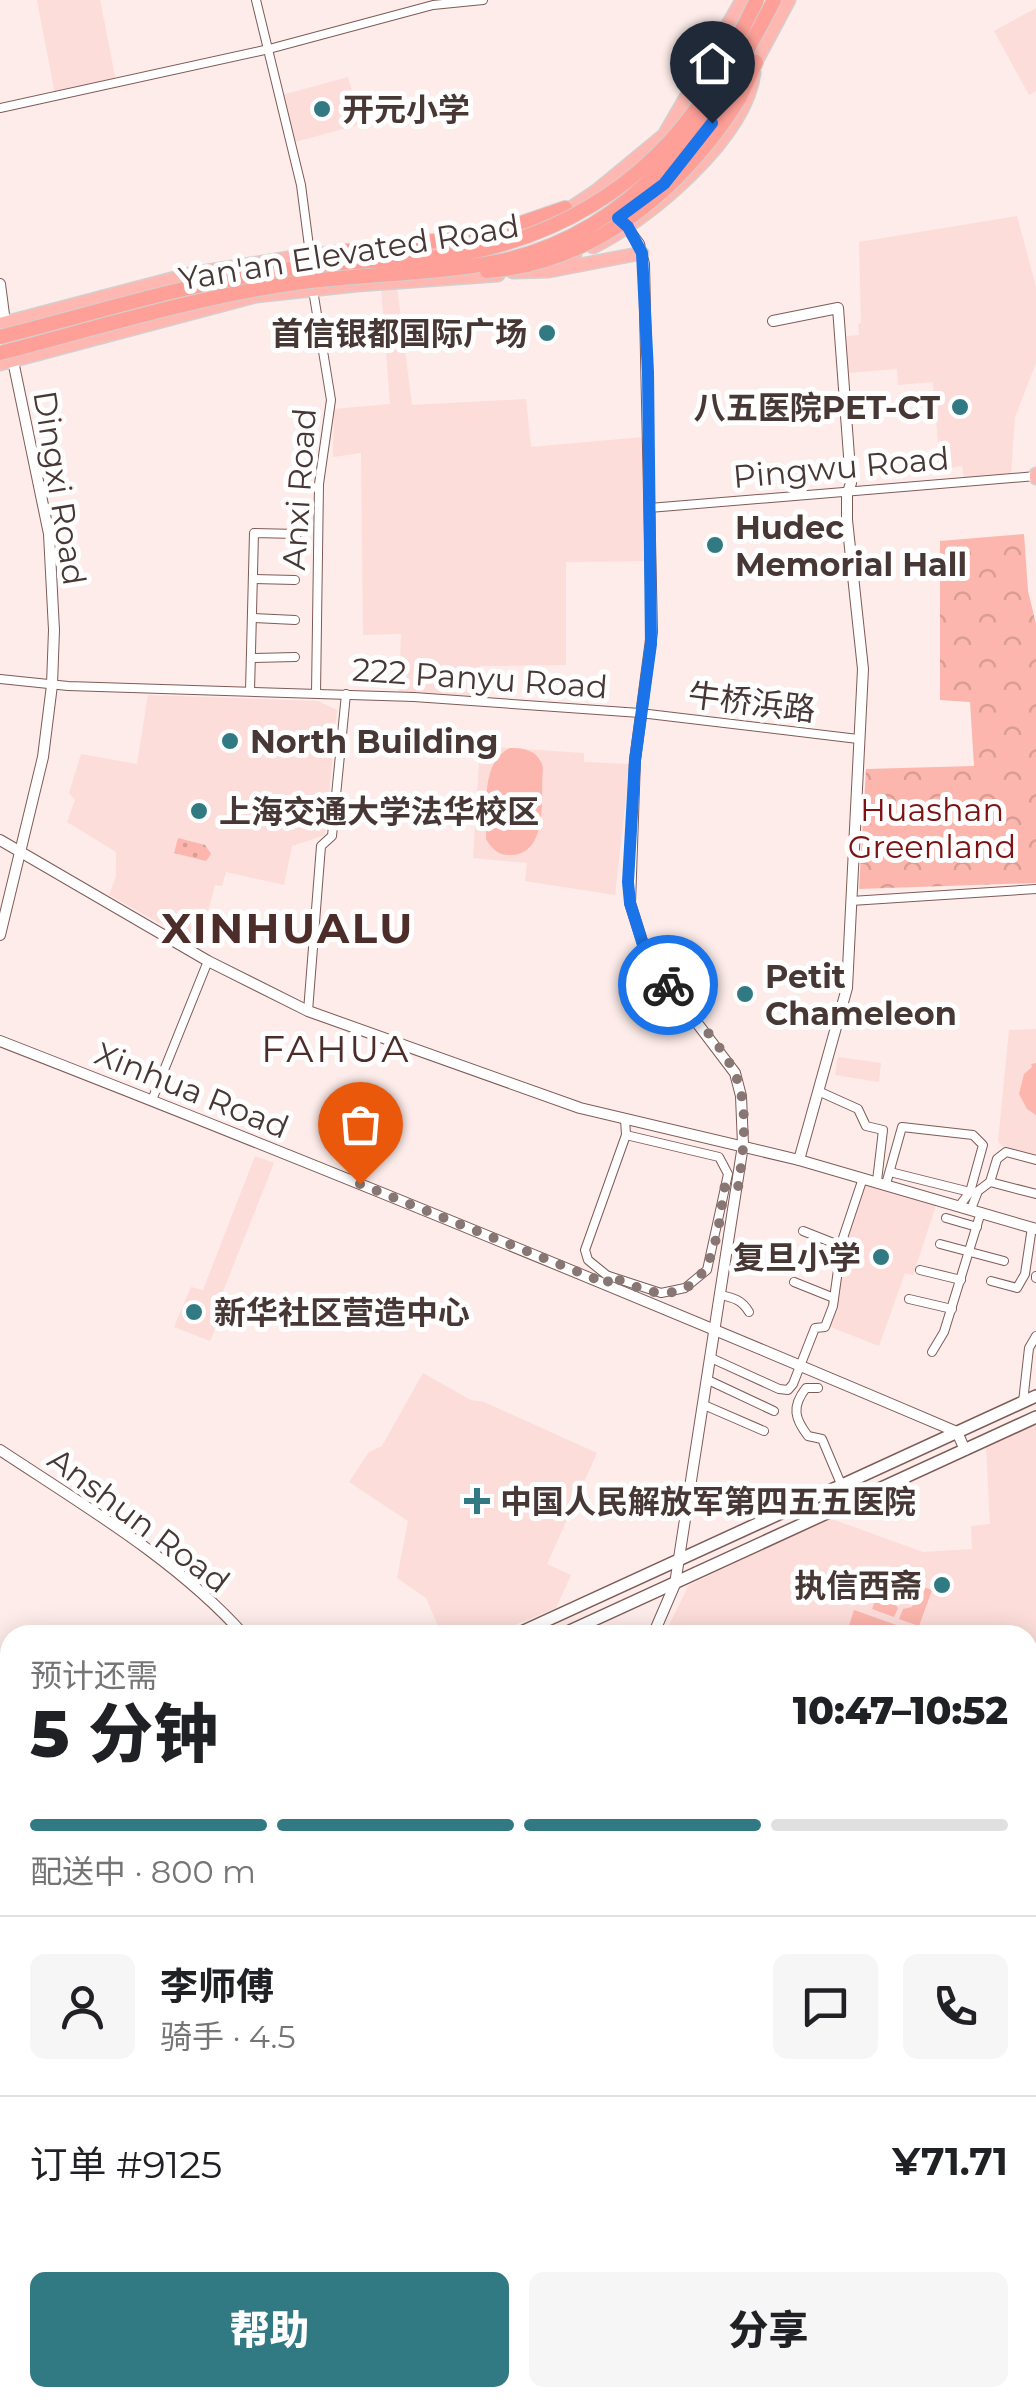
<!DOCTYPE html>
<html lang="zh">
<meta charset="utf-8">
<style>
body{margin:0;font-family:Montserrat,"Noto Sans SC",sans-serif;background:#f6f6f6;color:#202124;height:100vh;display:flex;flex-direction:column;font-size:38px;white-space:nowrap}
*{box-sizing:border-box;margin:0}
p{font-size:32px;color:#757577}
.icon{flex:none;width:55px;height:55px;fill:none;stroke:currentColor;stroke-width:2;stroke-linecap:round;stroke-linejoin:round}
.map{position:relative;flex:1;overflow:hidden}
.drawer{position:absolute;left:0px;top:1625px;width:1038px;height:782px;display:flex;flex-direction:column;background:#fff;border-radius:30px 30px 0 0;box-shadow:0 5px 25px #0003}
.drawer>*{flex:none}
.pin{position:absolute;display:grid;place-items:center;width:85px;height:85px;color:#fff;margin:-102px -42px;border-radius:50% 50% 50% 0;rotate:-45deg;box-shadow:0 0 10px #0007}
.pin .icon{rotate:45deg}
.courier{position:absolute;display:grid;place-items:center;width:100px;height:100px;margin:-50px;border:8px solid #1a73e8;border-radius:50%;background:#fff;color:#222;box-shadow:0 2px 12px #0007}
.summary em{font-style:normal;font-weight:800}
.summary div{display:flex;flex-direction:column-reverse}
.summary{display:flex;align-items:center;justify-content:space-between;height:170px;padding:0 30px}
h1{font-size:65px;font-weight:800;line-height:75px}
.bar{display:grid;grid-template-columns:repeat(4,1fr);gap:15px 10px;align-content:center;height:120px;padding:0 30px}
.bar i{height:12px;border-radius:8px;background:#e0e0e0}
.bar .selected{background:#327a83}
.bar p{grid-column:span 4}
.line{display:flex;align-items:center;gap:25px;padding:0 30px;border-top:2px solid #e0e0e0}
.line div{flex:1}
.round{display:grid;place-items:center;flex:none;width:105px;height:105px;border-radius:15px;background:#f6f6f6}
.action{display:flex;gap:20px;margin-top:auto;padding:20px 30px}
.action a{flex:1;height:115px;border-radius:15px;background:#327a83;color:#fff;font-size:40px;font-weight:800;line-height:115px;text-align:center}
.action a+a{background:#f6f6f6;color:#202124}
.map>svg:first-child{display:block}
</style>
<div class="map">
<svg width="1036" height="2406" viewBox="0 0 1036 2406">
<defs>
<pattern id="park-crowns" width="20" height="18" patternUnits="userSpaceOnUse" patternTransform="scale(2.5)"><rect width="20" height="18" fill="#fcb6ad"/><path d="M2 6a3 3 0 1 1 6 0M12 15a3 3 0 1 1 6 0" fill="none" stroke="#d99d95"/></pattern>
<pattern id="garden-dots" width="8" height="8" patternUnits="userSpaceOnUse" patternTransform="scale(2.5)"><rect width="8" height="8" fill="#fcb6ad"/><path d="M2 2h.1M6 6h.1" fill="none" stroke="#d99d95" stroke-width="1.8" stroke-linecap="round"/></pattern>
</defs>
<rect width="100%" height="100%" fill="#fdece9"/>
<g fill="#fcddd9">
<polygon points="37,0 100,0 116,81 55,94"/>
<polygon points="1036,8 1036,91 1029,95 994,31"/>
<polygon points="348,77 361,124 295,142 282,95"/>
<polygon points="1017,216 1036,287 1036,363 1015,417 1011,474 964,478 962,466 940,469 933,382 898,385 897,369 848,373 847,336 859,335 858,324 861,323 859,242"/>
<polygon points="397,287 412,405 526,399 531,447 643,437 650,561 566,562 566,665 480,666 478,699 399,692 401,634 363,635 361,453 333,457 334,409 390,404 381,288"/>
<polygon points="148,695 318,701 337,710 325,835 292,846 284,885 226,872 222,886 215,885 199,945 109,895 116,876 116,852 67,822 75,800 69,793 81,754 137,764"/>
<polygon points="480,746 584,753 584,762 630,764 615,895 525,881 527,863 473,858"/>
<polygon points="1036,1029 1036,1155 1006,1149 998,1142 1009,1030"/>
<polygon points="838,1057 881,1063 879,1082 835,1075"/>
<polygon points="255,1156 274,1163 220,1299 227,1302 210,1341 174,1327 191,1287 203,1290"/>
<polygon points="865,1181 937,1202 913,1275 905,1273 879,1346 828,1326 845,1242"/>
<polygon points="423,1373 471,1400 484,1402 597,1453 547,1564 571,1575 556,1608 490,1635 442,1635 426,1598 397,1578 408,1521 349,1482 369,1452 382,1446"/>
<polygon points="1036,1424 1036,1896 1028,1896 1028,1635 664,1635 689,1585 829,1518 923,1552 972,1549 971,1526 990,1524 986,1446"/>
<polygon points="0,2207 10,2210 10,2398 60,2398 58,2406 0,2403"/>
</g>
<g fill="#fcb6ad">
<path d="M 510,748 C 526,748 539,751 543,768 C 540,794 550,854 511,855 C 499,856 492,849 486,839 C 488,809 479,763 510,748 Z"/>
<polygon points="1036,1063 1036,1115 1027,1109 1019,1094 1024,1074 1032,1067 1031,1064"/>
<polygon points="885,1574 908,1582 905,1590 895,1593 892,1601 898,1608 894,1617 872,1609"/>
<polygon points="912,1583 932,1590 919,1626 899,1619 903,1609 912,1607 915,1598 909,1591"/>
<polygon points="854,1610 919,1633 846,1635"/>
</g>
<polygon fill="url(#park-crowns)" points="1024,534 1028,591 1036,624 1036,883 859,889 866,769 974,766 970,702 940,700 940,541"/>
<polygon fill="url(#garden-dots)" points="178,838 205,845 211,854 206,861 174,853"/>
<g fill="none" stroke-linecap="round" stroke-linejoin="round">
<defs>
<g id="minor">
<polyline points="256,0 301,185 310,254"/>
<polyline points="0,108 269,49 433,5 483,0"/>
<polyline points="313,290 331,400 319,484 316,693"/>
<polyline points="649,508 1036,476"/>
<polyline points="253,579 295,580"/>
<polyline points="252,618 295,620"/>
<polyline points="251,658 295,657"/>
<polyline points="0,679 68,686 414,697 640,713 858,739"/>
<polyline points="250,691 254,533 297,534"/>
<polyline points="851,901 1036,889"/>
<polyline points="308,1011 321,846 332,836 346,694"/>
<polyline points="818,1091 858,1109 866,1126 883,1130 877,1181"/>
<polyline points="152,1100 208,961"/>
<polyline points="890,1172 970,1192"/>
<polyline points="990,1182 997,1159 1006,1152 1036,1160"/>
<polyline points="886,1184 902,1127 973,1135 983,1145 970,1192 960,1205"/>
<polyline points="971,1209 978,1191 990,1182 1036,1194"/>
<polyline points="946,1218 977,1227"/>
<polyline points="803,1231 841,1246"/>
<polyline points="940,1244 1004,1261"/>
<polyline points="920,1270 961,1280"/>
<polyline points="609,1276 661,1293 685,1288 707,1270 728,1174 719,1157 626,1135"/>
<polyline points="1036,1276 1036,1278"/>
<polyline points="609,1277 588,1260 585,1250 626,1135 625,1119"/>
<polyline points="991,1281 1017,1288 1025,1274 1032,1227"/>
<polyline points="794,1282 834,1298"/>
<path d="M 721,1295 C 734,1298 742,1300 749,1312"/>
<polyline points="909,1299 952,1309"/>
<polyline points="932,1352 944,1332 981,1212"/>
<polyline points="711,1358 779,1389 788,1390 793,1384 815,1328 825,1327 833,1306 842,1241 863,1178"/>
<polyline points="708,1380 774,1411"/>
<path d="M 818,1388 L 806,1388 C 791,1407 795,1419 808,1436 L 822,1439 L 841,1484"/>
<polyline points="1023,1402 1029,1348 1036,1336"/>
<polyline points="704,1405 764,1431"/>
<polyline points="1028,2034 1036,2034"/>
<polyline points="1028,2212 1036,2205"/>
<polyline points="735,2406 738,2398"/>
</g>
<g id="tertiary">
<polyline points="623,222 639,244 644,264 652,632 635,760 630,903 644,947 656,969 735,1073 741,1096 743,1145 675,1584 653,1635"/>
<polyline points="0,284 6,330"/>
<polyline points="773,321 838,308 851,483 847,495 847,520 863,669 847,988 799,1160"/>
<polyline points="0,840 208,961 308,1011 580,1108 799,1160 1036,1229"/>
<polyline points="0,935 43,757 52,685 54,630 49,534 12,356"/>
<path d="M 0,1041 C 321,1166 639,1297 957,1432 L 965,1450"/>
<path d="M 0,1450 C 83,1505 177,1560 244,1635"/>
<polyline points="1028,2301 1036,2284"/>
<polyline points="467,2406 473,2398"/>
<polyline points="975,2406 979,2398"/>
</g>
<g id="secondary">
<polyline points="515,1635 1036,1396"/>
<polyline points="561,1635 1036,1417"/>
<polyline points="0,1942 10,1929"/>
<polyline points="0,1968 10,1953"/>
</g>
<g id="primary">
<polyline points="671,175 711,123 743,74 756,62 789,0"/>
<polyline points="560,215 596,191 664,135 742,0"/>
<path d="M 593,247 C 649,220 746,138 754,73"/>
<polyline points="402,254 477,244"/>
<polyline points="532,269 556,264 575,255"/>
<polyline points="513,272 549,271 642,253"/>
<polyline points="0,324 190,274 318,253"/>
<polyline points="0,364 256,296 357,285 498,275"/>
<polyline points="1036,474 1036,478"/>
<polyline points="0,2171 10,2174"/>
<polyline points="0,2196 10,2199"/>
<polyline points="610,2398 633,2406"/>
<polyline points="673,2398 694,2406"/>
</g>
<g id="trunk">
<polyline points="739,99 756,62"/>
<polyline points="380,248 490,234 565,208"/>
</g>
</defs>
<use href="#minor" stroke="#7f5b57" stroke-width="10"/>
<use href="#tertiary" stroke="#7f5b57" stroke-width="12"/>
<use href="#secondary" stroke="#7f5b57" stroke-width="14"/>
<use href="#primary" stroke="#d3cfcf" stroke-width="15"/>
<use href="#trunk" stroke="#d3cfcf" stroke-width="16"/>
<use href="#minor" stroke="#fff" stroke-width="8"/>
<use href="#tertiary" stroke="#fff" stroke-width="10"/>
<use href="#secondary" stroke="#fff" stroke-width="11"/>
<use href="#primary" stroke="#feb8b1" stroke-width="12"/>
<use href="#trunk" stroke="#fea097" stroke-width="14"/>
<defs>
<g id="trunk-bridge">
<polyline points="306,260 328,253 380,248"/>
<path d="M 487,271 C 595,263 682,189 739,99"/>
<path d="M 0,337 C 88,315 175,287 265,273 C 290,269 315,265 340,263 C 373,260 406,261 438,257 C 548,244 646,188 707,93 C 726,64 741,31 757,0"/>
<path d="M 0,353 C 100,327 199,296 302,282 C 365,274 429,274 491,263 C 634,237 713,120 774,0"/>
</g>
</defs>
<use href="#trunk-bridge" stroke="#d3cfcf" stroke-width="16" stroke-linecap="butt"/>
<use href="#trunk-bridge" stroke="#fea097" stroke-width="14"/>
</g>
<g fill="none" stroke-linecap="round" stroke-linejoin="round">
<path stroke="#877674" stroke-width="10" stroke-dasharray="0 18" d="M 360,1184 L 608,1284 L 608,1276 C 624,1281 646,1293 663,1293 C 717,1293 718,1224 725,1185 L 738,1188 C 743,1154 749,1112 737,1079 C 726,1048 688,1011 668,985"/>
<polyline stroke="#1a73e8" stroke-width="12" points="668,985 644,948 630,903 628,882 635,760 651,644 648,372 642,253 628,227 618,218 664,184 712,123"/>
</g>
<g fill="#327a83" stroke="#fefefe" stroke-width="4">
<circle cx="322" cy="109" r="10"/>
<circle cx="547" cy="333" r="10"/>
<circle cx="960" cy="407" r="10"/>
<circle cx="715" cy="545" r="10"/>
<circle cx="230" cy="741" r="10"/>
<circle cx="199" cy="811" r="10"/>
<circle cx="745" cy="994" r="10"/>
<circle cx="881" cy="1257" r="10"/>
<circle cx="194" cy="1312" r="10"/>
<path d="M472 1486h10v10h10v10h-10v10h-10v-10h-10v-10h10z"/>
<circle cx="942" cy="1585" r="10"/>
</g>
<g text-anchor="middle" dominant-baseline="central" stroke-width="10" stroke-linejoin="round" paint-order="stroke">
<g font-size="32" font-weight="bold" fill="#473735" stroke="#fefefe" text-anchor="start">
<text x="342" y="109">开元小学</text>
<text x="527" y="333" text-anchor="end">首信银都国际广场</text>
<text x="940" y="407" text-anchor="end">八五医院PET-CT</text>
<text x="735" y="527">Hudec<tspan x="735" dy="37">Memorial Hall</tspan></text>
<text x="250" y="741">North Building</text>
<text x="219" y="811">上海交通大学法华校区</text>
<text x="765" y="976">Petit<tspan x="765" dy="37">Chameleon</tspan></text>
<text x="861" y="1257" text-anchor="end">复旦小学</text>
<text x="214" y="1312">新华社区营造中心</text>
<text x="500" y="1501">中国人民解放军第四五五医院</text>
<text x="922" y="1585" text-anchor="end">执信西斋</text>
</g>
<g font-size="32" fill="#473735" stroke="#fefefe">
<text transform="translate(349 252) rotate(-9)">Yan'an Elevated Road</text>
<text transform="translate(841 467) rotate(-5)">Pingwu Road</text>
<text transform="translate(60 488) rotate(81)">Dingxi Road</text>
<text transform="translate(299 489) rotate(-86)">Anxi Road</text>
<text transform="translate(480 678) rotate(4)">222 Panyu Road</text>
<text transform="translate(752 702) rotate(7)">牛桥浜路</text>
<text transform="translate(192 1090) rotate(22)">Xinhua Road</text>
<text transform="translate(139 1520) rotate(37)">Anshun Road</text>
</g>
<g font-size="32" fill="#7d1213" stroke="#fefefe">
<text x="932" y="809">Huashan<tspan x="932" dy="37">Greenland</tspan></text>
</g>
<g font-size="38" letter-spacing="2.5" fill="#4d2d29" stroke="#fefefe">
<text x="336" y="1048">FAHUA</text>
</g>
<g font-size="42" font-weight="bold" letter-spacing="2.5" fill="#4d2d29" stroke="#fefefe">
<text x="288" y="928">XINHUALU</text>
</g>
</g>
</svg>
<div class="pin" style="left:360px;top:1184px;background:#ea580c"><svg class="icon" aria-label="bag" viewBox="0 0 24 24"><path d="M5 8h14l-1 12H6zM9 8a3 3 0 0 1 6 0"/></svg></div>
<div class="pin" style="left:712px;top:123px;background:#1f2937"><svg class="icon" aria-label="home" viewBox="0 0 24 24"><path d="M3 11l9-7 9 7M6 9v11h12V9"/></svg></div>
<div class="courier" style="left:668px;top:985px"><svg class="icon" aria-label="bike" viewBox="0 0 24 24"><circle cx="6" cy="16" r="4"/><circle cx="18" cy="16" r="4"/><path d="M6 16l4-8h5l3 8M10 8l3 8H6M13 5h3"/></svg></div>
<section class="drawer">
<div class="summary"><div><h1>5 分钟</h1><p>预计还需</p></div><em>10:47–10:52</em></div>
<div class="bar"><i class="selected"></i><i class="selected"></i><i class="selected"></i><i></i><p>配送中 · 800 m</p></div>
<div class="line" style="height:180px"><a class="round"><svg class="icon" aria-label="person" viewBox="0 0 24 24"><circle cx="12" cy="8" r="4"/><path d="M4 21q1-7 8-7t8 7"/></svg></a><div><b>李师傅</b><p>骑手 · 4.5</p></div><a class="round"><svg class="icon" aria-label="chat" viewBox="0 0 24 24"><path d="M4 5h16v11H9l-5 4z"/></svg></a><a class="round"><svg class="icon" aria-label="phone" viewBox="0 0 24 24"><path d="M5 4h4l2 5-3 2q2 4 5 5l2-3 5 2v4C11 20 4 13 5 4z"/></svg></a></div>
<div class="line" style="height:130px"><div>订单 #9125</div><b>¥71.71</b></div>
<div class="action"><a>帮助</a><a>分享</a></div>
</section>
</div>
